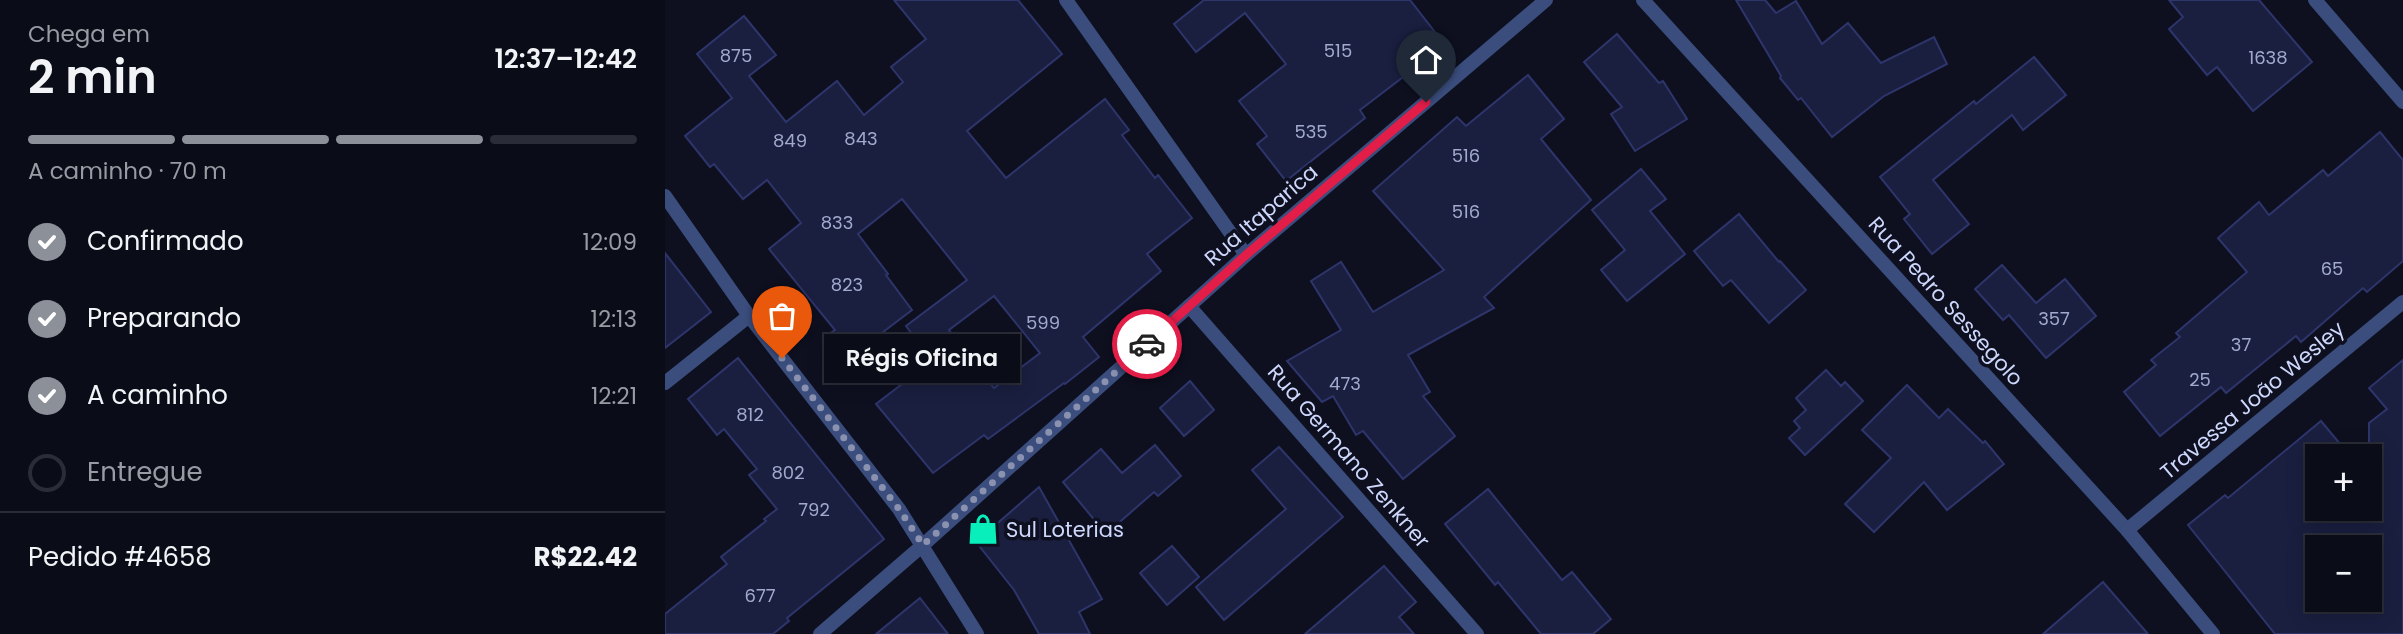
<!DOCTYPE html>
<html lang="pt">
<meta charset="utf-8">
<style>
body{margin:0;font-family:Poppins,sans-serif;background:#181a25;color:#f1f3f6;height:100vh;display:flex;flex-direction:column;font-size:26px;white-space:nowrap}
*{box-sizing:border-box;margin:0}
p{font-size:23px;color:#999ba2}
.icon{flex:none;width:38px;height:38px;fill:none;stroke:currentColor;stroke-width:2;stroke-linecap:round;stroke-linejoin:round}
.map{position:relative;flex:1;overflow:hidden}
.details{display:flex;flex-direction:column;background:#0a0c18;width:665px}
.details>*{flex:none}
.buttons{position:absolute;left:1640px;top:444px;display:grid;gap:14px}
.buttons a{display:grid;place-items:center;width:77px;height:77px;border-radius:0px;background:#0a0c18;box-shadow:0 4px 18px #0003,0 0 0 2px #2a2c37;font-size:35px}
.pin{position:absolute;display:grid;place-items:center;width:60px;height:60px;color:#fff;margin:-72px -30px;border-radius:50% 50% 50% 0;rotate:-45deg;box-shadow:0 0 7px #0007}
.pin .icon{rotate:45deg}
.courier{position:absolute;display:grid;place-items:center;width:70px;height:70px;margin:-35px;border:5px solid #e11d48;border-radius:50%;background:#fff;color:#222;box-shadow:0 2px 9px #0007}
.bubble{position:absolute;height:49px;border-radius:0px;background:#0a0c18;box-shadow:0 4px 18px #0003,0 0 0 2px #2a2c37;font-size:23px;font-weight:600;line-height:49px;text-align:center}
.overview em{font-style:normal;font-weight:600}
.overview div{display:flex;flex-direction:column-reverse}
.overview{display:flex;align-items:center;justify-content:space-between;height:119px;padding:0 28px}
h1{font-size:46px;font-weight:600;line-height:52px}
.bar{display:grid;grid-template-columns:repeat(4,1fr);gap:10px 7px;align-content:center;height:84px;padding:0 28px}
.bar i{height:9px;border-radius:5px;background:#2a2c37}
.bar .active{background:#8c9099}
.bar p{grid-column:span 4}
.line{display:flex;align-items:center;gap:18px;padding:0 28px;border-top:2px solid #2a2c37}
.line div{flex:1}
ol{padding:0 28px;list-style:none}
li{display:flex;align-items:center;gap:21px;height:77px}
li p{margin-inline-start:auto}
li .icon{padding:7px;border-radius:50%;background:#8c9099;color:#fff;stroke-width:4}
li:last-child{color:#999ba2}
li i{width:38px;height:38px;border:4px solid #2a2c37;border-radius:50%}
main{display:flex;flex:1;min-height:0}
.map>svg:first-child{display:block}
</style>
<main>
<section class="details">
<div class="overview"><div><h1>2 min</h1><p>Chega em</p></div><em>12:37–12:42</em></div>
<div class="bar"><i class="active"></i><i class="active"></i><i class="active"></i><i></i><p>A caminho · 70 m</p></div>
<ol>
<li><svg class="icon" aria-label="check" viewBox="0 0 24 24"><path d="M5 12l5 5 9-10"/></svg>Confirmado<p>12:09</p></li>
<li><svg class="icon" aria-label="check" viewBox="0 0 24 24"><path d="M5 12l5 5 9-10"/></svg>Preparando<p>12:13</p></li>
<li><svg class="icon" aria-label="check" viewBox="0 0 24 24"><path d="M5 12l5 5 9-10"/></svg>A caminho<p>12:21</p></li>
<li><i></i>Entregue</li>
</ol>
<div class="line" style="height:91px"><div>Pedido #4658</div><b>R$22.42</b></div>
</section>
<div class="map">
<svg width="1738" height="634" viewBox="0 0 1738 634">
<rect width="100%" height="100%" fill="#0e1020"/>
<g fill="#1a1f40" stroke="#2d356b" stroke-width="2" fill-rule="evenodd">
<path d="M 229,0 L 353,0 L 397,54 L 302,131 L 341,178 L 440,99 L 464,130 L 457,135 L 490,178 L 493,175 L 527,218 L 482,254 L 496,271 L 418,337 L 434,357 L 400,384 L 399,383 L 323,439 L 319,435 L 268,473 L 211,404 L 267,361 L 241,326 L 302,280 L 237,199 L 193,234 L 223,274 L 221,275 L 247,310 L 185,357 L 167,332 L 170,330 L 104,249 L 136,223 L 102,180 L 78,199 L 49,164 L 45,167 L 20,136 L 67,98 L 32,54 L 79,16 L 111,55 L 84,76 L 121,122 L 172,81 L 199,115 L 238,82 L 226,67 L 261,39 ZM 329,296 L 375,353 L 329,388 L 284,330 Z"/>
<polygon points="539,0 745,0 780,45 695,110 700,118 621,181 592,144 602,136 574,101 621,64 580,13 531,52 509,24"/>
<polygon points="1071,0 1100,0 1111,13 1131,1 1157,44 1183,23 1216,63 1269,37 1282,64 1219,96 1167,137 1136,98 1133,100 1115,78 1116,76"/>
<polygon points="1504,0 1594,0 1647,62 1588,111 1552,67 1542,75 1504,29 1518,17"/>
<polygon points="952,34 994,83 998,81 1022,119 970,151 946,114 957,107 919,62"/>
<polygon points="1369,57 1401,95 1358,130 1347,115 1268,180 1304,224 1267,254 1239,219 1245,214 1215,177 1309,101 1311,104"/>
<polygon points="863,75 899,119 876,139 926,200 819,297 829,308 743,355 765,392 758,396 790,436 738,479 698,431 691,435 668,396 657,402 622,361 676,330 646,281 676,262 708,312 779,270 708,191 792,117 801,126"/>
<polygon points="1715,132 1738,160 1738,261 1702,292 1698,288 1636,342 1631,336 1561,393 1556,387 1495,436 1459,392 1491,365 1486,360 1515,337 1511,333 1582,272 1553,238 1594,202 1604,215 1658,170 1663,176"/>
<polygon points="976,169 1001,199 985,211 1020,254 962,301 936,270 960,250 927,210"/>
<polygon points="1074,214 1114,262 1115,261 1141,290 1104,323 1066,280 1058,286 1029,251"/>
<polygon points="0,253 46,312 0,348"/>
<polygon points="1337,265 1371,303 1400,279 1431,316 1381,358 1344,315 1338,320 1310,289"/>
<polygon points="73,358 219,539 122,618 124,621 108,634 0,634 0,614 62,564 56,557 101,521 99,519 112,509 84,475 92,469 59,429 52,435 23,399"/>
<path d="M 1738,360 L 1738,634 L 1610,634 L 1523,525 L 1560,495 L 1563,498 L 1656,421 L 1686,457 L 1652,457 L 1652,509 L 1704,509 L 1704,423 L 1722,409 L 1704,388 ZM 1652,548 L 1704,548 L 1704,600 L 1652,600 Z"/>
<polygon points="1161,370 1176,386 1180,382 1198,401 1140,455 1124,438 1135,428 1129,421 1141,410 1131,398"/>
<polygon points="525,381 549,410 519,436 495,408"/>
<polygon points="1242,385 1274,418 1283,409 1318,443 1320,441 1339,464 1282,510 1259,482 1209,532 1180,504 1226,458 1197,430"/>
<polygon points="490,445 516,476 493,496 489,492 441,534 398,482 436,449 457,473"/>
<polygon points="614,447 678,517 559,620 531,587 621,509 587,470"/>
<polygon points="374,487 437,599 414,612 425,634 374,634 349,590 311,542"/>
<polygon points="823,489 897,580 907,572 946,619 928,634 876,634 833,582 830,585 780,524"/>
<polygon points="507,546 534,577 502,605 475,573"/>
<polygon points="719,566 751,602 734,617 749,634 640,634"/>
<polygon points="1438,582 1483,634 1378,634"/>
<polygon points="255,598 283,634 211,634"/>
</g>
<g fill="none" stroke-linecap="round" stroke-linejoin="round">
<g stroke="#3a4d7d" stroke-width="14">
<polyline points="401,0 581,255"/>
<polyline points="978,0 1462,530 1548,634"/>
<polyline points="1650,0 1738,102"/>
<polyline points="524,306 812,634"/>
<polyline points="0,383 84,316"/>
<polyline points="1462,530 1738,302"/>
<polyline points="155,634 258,545 581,255 881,0"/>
</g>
<polyline stroke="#3a4d7d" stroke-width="14" points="0,196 84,316 234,509 312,634"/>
</g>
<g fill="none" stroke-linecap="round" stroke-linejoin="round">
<polyline stroke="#8b92b0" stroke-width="7" stroke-dasharray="0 12.6" points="117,358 234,509 258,545 482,344"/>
<polyline stroke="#e11d48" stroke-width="9" points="482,344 581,255 761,102"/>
</g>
<defs>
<symbol id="shop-bare" viewBox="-9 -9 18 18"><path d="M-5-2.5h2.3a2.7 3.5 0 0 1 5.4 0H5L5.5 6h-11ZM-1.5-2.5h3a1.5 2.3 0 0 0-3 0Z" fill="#08efbc" stroke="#0e1020" stroke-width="2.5" paint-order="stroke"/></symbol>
</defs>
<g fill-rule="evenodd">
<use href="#shop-bare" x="296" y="507" width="44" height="44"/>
</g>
<g text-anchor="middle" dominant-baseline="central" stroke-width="7" stroke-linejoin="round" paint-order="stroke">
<g font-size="18" fill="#a1aace">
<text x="673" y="50">515</text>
<text x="71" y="55">875</text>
<text x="1603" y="57">1638</text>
<text x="646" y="131">535</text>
<text x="196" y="138">843</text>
<text x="125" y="140">849</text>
<text x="801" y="155">516</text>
<text x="801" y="211">516</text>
<text x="172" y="222">833</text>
<text x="1667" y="268">65</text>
<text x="182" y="284">823</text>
<text x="1389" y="318">357</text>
<text x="378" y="322">599</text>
<text x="1576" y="344">37</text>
<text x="1535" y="379">25</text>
<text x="680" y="383">473</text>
<text x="85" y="414">812</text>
<text x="123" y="472">802</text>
<text x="149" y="509">792</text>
<text x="95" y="595">677</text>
</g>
<g font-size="21" fill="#ced8fd" stroke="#0e1020">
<text transform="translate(596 215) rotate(-41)">Rua Itaparica</text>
<text transform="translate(1281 301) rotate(48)">Rua Pedro Sessegolo</text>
<text transform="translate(1587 400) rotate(-40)">Travessa João Wesley</text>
<text transform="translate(684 456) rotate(49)">Rua Germano Zenkner</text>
</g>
<g font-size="21" fill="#ced8fd" stroke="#0e1020" text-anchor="start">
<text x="341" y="529">Sul Loterias</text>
</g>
</g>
</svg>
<div class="buttons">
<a>+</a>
<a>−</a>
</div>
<div class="pin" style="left:117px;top:358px;background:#ea580c"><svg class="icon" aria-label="bag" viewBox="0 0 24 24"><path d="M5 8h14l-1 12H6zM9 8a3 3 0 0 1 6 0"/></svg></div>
<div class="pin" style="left:761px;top:102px;background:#1f2937"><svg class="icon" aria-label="home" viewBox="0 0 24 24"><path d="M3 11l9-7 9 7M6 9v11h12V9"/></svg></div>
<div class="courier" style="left:482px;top:344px"><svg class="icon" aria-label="car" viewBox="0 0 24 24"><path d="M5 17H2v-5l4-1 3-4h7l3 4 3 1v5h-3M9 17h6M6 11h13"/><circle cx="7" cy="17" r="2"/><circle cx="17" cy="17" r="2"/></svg></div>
<div class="bubble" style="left:159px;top:334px;width:196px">Régis Oficina</div>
</div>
</main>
